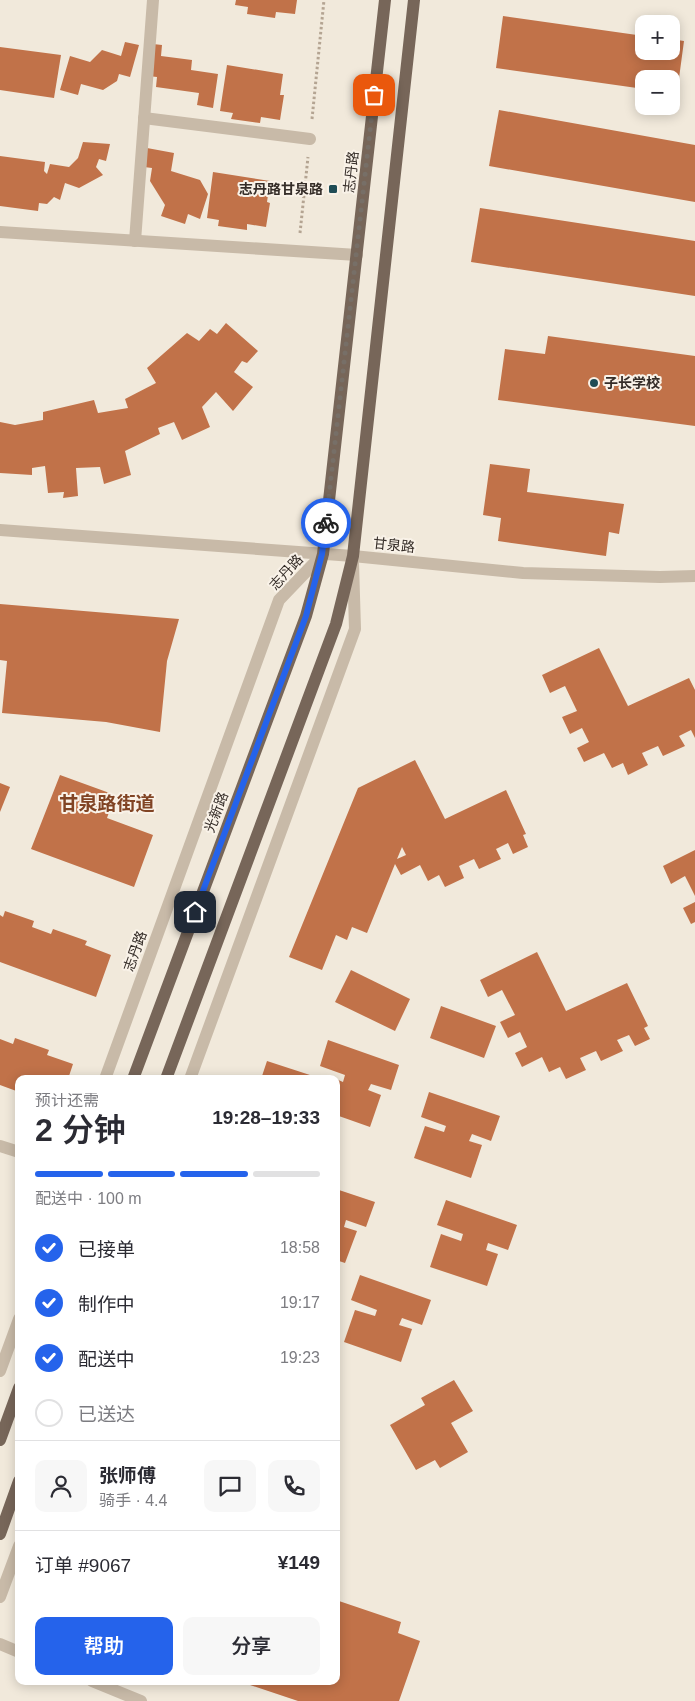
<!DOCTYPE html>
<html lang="zh">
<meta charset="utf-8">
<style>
body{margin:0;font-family:Helvetica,"Noto Sans SC",sans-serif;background:#f7f7f7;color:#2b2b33;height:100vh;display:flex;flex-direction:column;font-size:19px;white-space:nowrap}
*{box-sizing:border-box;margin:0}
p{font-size:16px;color:#7c7c81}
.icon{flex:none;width:28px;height:28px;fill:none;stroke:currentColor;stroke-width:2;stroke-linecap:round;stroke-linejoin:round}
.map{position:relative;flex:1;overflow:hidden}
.details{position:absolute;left:15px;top:1075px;width:325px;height:610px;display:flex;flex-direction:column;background:#fff;border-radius:10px;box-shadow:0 2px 12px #0003}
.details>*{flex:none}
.tools{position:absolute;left:635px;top:15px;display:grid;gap:10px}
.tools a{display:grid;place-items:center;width:45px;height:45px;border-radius:10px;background:#fff;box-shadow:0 2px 12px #0003;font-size:25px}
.pin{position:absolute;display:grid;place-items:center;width:42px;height:42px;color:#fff;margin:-21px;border-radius:10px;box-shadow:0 2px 8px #0006}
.courier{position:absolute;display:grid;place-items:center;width:50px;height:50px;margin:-25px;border:4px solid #2563eb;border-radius:50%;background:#fff;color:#222;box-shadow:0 1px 6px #0007}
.headline em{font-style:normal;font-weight:600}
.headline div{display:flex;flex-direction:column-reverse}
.headline{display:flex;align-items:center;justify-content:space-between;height:85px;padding:0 20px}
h1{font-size:32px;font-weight:600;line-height:38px}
.bar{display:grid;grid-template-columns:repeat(4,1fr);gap:8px 5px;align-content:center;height:60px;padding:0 20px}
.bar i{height:6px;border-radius:4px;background:#e1e1e2}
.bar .selected{background:#2563eb}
.bar p{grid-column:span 4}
.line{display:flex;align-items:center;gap:12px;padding:0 20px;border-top:1px solid #e1e1e2}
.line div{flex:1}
.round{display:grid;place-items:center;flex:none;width:52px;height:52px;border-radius:10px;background:#f7f7f7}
ol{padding:0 20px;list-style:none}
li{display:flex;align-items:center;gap:15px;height:55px}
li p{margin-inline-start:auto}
li .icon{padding:5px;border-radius:50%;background:#2563eb;color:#fff;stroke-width:4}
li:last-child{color:#7c7c81}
li i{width:28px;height:28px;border:2px solid #e1e1e2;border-radius:50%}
.button{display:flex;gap:10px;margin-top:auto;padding:10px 20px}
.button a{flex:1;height:58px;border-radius:10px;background:#2563eb;color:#fff;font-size:20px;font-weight:600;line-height:58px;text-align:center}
.button a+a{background:#f7f7f7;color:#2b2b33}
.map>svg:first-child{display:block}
</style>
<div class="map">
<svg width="695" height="1701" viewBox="0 0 695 1701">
<rect width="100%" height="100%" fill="#f1e9db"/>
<g fill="#c17249" fill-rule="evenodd">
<polygon points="236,0 297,0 295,14 276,12 275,18 247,14 248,7 235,5"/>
<polygon points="503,16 644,36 644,51 671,51 671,39 684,41 677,93 671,92 671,79 644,79 644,89 496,68"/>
<polygon points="125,42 139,45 130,77 119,74 117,81 103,90 81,84 78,95 60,90 70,56 90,62 102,50 121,56"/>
<polygon points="153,44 162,45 161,56 192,60 191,70 218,74 213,108 197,105 199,93 156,87 157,77 148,76"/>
<polygon points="0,47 61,55 54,98 0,90"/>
<polygon points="227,65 283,74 280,95 284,95 280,120 261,117 260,123 231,119 233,113 220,111"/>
<polygon points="499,110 695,145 695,202 489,166"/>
<polygon points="83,142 110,144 106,161 99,159 96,167 103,175 79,188 65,183 60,200 54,197 47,204 39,203 38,211 0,206 0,156 45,162 44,171 47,174 50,164 69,167 78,158"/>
<polygon points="147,148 174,153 171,171 200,180 208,194 200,219 188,214 185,224 161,216 165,205 150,181 152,168 144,167"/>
<polygon points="213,172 270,181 267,202 270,203 266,227 247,224 247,230 218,226 219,220 207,218"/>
<polygon points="480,208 695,241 695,296 471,262"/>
<polygon points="226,323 258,351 247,363 242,361 234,372 253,387 233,411 216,392 202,407 210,427 182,440 174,422 158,428 160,434 125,451 131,475 104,484 100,467 76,468 78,496 63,498 64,492 48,493 45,466 32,468 32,475 0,473 0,422 15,425 43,420 43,412 94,400 98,413 128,408 125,399 156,383 147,368 187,333 199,341 210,329 217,334"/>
<polygon points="548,336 695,356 695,426 498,400 505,349 545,354"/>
<polygon points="490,464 530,469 527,492 624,504 619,534 609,532 606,556 498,541 501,518 483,515"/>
<polygon points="0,604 179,619 167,661 160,732 106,722 2,713 7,661 0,660"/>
<polygon points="599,648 628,706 689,678 695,690 695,738 691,730 679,736 685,746 663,756 658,746 642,753 648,765 628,775 623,763 612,768 604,753 584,762 577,748 589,742 582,728 570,734 562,717 577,711 565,686 550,693 542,675"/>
<path d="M 415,760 L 445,819 L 506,790 L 526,834 L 523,835 L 528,847 L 513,854 L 508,843 L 496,849 L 501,859 L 479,869 L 474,859 L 459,866 L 464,878 L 445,887 L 439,875 L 428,881 L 420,865 L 401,875 L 395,864 L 367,933 L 352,927 L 347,940 L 336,935 L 322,970 L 289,957 L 358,788 ZM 402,847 L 406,855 L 397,859 Z"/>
<polygon points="60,775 115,795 107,818 153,835 134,887 31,849"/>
<polygon points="0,783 10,787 0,812"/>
<polygon points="695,850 695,896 685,876 671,884 663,866"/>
<polygon points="695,902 695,922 691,924 683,908"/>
<polygon points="5,911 34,921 32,927 51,934 53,929 87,941 85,945 111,955 96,997 0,962 0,915 3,917"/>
<polygon points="537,952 566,1011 627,983 648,1026 644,1028 650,1039 635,1046 629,1035 617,1040 623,1051 601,1061 596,1051 580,1058 586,1070 566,1079 560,1067 549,1072 542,1057 522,1067 515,1053 527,1047 520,1032 508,1038 500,1022 515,1015 502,990 488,997 480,980"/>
<polygon points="351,970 410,999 395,1031 335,1002"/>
<polygon points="441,1006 496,1026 484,1058 430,1038"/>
<polygon points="15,1038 49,1050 47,1055 73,1064 68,1079 19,1079 19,1092 0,1085 0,1039 13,1044"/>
<polygon points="328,1040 399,1065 391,1090 371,1084 368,1090 381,1095 370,1127 336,1115 336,1079 343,1082 345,1075 320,1066"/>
<polygon points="267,1061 313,1076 312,1079 261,1079"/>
<polygon points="429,1092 500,1116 491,1141 472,1134 469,1141 482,1145 471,1178 414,1158 425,1126 444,1132 446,1126 421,1117"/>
<polygon points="336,1189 375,1202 366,1227 346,1220 344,1227 357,1231 345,1263 336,1260"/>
<polygon points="446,1200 517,1225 508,1250 488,1243 486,1250 498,1254 487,1286 430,1267 441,1234 461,1241 463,1234 437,1225"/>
<polygon points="360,1275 431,1300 422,1325 402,1318 399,1325 412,1329 401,1362 344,1342 355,1310 375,1316 377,1310 351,1300"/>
<polygon points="454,1380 473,1411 451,1423 468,1452 440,1468 435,1460 416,1470 390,1425 425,1405 421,1398"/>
<polygon points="336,1600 401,1622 398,1633 420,1641 399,1701 298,1701 241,1682 336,1681"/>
</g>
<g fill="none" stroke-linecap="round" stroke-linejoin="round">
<g stroke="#b4a492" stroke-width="3" stroke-dasharray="2.5 2.5" stroke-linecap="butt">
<polyline points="312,119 324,0"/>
<polyline points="300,233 308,157"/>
</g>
<g stroke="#c8baa8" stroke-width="12">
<polyline points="144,118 310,139"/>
<polyline points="0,232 357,255"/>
<polyline points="135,241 153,0"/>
<polyline points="0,1146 19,1152"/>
</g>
<g stroke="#c8baa8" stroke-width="12">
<polyline points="0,530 353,556 523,573 660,577 695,576"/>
<polyline points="105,1079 279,600 323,554"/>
<polyline points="190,1079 355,629 353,563"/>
<polyline points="0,1371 19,1319"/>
<polyline points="0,1597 19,1546"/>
</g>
<g stroke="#c8baa8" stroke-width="12">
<polyline points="0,1644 19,1652"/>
<polyline points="92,1681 141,1701"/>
</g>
<g stroke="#776659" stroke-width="12">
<polyline points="133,1079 306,616 323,554 385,0"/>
<polyline points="166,1079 336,624 353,556 414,0"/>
<polyline points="0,1440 19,1388"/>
<polyline points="0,1534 19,1481"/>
</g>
</g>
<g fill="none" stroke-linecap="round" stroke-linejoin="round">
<polyline stroke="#776f67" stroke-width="5" stroke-dasharray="0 9" points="326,523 374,95"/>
<polyline stroke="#2563eb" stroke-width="6" points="195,912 306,616 322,554 326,523"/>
</g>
<g fill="#1f4c55" stroke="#f9f2e8" stroke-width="2">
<rect x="328" y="184" width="10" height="10" rx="2.5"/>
<circle cx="594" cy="383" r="5"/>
</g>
<g text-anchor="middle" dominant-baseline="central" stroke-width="4" stroke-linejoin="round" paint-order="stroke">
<g font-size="14" fill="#352d28" stroke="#f9f2e8">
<text transform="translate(351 172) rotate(-84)">志丹路</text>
<text transform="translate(394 545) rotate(6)">甘泉路</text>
<text transform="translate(286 572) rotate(-48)">志丹路</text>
<text transform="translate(216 812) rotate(-69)">光新路</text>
<text transform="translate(135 951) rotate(-70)">志丹路</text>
</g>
<g font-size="14" font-weight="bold" fill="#352d28" stroke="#f9f2e8" text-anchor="end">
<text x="323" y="189">志丹路甘泉路</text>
<text x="604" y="383" text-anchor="start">子长学校</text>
</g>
<g font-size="19" font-weight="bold" fill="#814424" stroke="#f9f2e8">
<text x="107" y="803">甘泉路街道</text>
</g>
</g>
</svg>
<div class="tools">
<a>+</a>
<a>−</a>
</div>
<div class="pin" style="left:374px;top:95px;background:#ea580c"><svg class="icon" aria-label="bag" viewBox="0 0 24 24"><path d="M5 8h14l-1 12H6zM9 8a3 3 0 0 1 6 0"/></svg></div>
<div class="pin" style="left:195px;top:912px;background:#1f2937"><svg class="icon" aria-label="home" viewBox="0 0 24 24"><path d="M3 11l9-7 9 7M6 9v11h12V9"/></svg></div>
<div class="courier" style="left:326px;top:523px"><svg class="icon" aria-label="bike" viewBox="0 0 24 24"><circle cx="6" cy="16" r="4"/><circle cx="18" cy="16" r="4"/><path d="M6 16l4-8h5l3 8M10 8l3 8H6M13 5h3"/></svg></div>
<section class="details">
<div class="headline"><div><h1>2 分钟</h1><p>预计还需</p></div><em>19:28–19:33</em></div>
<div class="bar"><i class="selected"></i><i class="selected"></i><i class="selected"></i><i></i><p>配送中 · 100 m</p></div>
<ol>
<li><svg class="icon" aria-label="check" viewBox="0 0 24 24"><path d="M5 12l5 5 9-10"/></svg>已接单<p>18:58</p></li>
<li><svg class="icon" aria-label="check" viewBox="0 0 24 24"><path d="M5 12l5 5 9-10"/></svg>制作中<p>19:17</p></li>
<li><svg class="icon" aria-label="check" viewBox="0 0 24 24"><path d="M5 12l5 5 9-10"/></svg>配送中<p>19:23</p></li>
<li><i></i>已送达</li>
</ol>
<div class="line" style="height:90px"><a class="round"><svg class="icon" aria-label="person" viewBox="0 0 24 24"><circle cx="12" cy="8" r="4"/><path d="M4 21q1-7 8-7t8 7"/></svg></a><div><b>张师傅</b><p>骑手 · 4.4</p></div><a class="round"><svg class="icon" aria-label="chat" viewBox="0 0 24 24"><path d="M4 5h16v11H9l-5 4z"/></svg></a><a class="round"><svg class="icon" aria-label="phone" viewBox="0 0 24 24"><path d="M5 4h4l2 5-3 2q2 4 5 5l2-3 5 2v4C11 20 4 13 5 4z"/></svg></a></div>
<div class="line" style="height:65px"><div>订单 #9067</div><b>¥149</b></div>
<div class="button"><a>帮助</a><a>分享</a></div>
</section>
</div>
